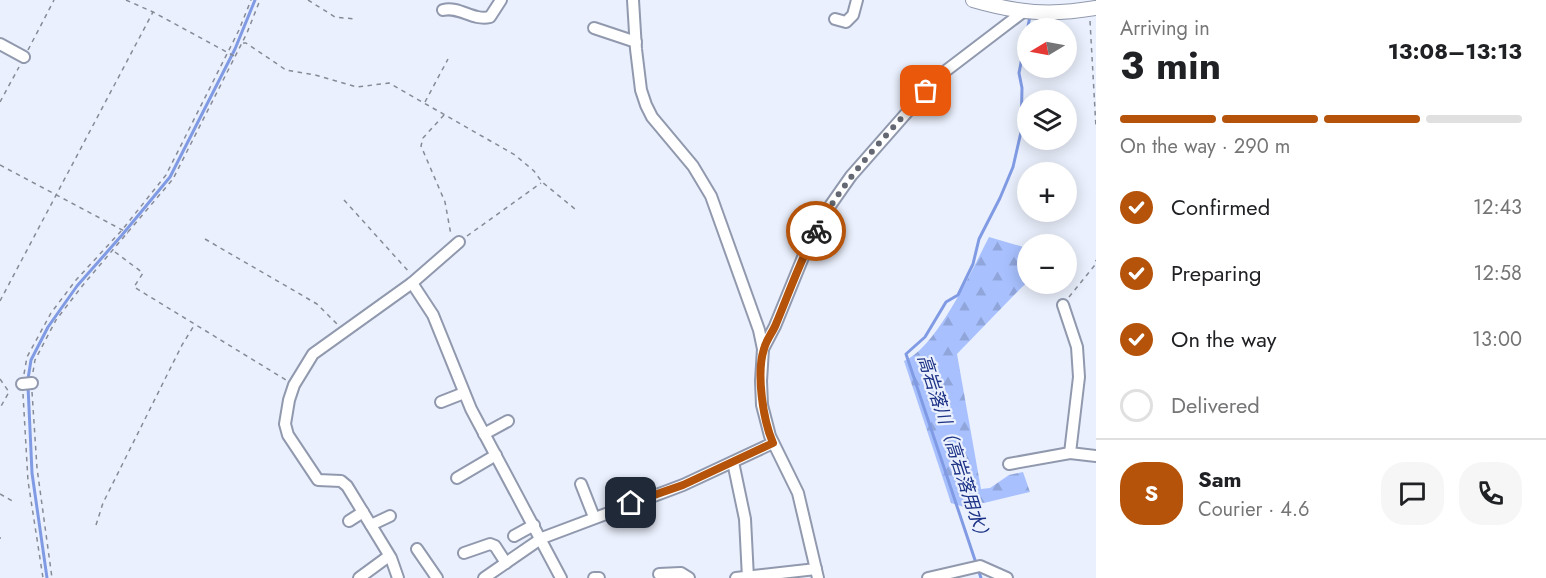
<!DOCTYPE html>
<meta charset="utf-8">
<style>
body{margin:0;font-family:Jost,"Noto Sans JP",sans-serif;background:#f6f6f6;color:#202124;height:100vh;display:flex;flex-direction:column;font-size:22px;white-space:nowrap}
*{box-sizing:border-box;margin:0}
p{font-size:20px;color:#757577}
.icon{flex:none;width:33px;height:33px;fill:none;stroke:currentColor;stroke-width:2;stroke-linecap:round;stroke-linejoin:round}
.map{position:relative;flex:1;overflow:hidden}
.details{display:flex;flex-direction:column;background:#fff;width:450px}
.details>*{flex:none}
.needle{width:39px;rotate:260deg}
.controls{position:absolute;left:1017px;top:18px;display:grid;gap:12px}
.controls a{display:grid;place-items:center;width:60px;height:60px;border-radius:50%;background:#fff;box-shadow:0 3px 15px #0003;font-size:30px}
.pin{position:absolute;display:grid;place-items:center;width:51px;height:51px;color:#fff;margin:-26px;border-radius:12px;box-shadow:0 3px 9px #0006}
.courier{position:absolute;display:grid;place-items:center;width:60px;height:60px;margin:-30px;border:4px solid #b45309;border-radius:50%;background:#fff;color:#222;box-shadow:0 2px 8px #0007}
.head em{font-style:normal;font-weight:700}
.head div{display:flex;flex-direction:column-reverse}
.head{display:flex;align-items:center;justify-content:space-between;height:102px;padding:0 24px}
h1{font-size:39px;font-weight:700;line-height:45px}
.bar{display:grid;grid-template-columns:repeat(4,1fr);gap:9px 6px;align-content:center;height:72px;padding:0 24px}
.bar i{height:8px;border-radius:4px;background:#e0e0e0}
.bar .on{background:#b45309}
.bar p{grid-column:span 4}
.line{display:flex;align-items:center;gap:15px;padding:0 24px;border-top:2px solid #e0e0e0}
.line div{flex:1}
.round{display:grid;place-items:center;flex:none;width:63px;height:63px;border-radius:24px;background:#f6f6f6}
ol{padding:0 24px;list-style:none}
li{display:flex;align-items:center;gap:18px;height:66px}
li p{margin-inline-start:auto}
li .icon{padding:6px;border-radius:50%;background:#b45309;color:#fff;stroke-width:4}
li:last-child{color:#757577}
li i{width:33px;height:33px;border:3px solid #e0e0e0;border-radius:50%}
main{display:flex;flex:1;min-height:0}
.map>svg:first-child{display:block}
</style>
<main>
<div class="map">
<svg width="1096" height="578" viewBox="0 0 1096 578">
<defs>
<pattern id="forest-firs" width="22" height="20" patternUnits="userSpaceOnUse" patternTransform="scale(1.5)"><rect width="22" height="20" fill="#a8c1fe"/><path d="M5 1l3.5 6h-7zM16 11l3.5 6h-7z" fill="#90a5da"/></pattern>
</defs>
<rect width="100%" height="100%" fill="#eaf0fd"/>
<path fill="url(#forest-firs)" d="M 989,237 L 1027,248 L 1027,283 L 1022,287 L 957,354 L 981,489 L 990,488 L 1009,475 L 1023,472 L 1030,492 L 984,503 L 979,502 L 964,507 L 951,503 L 904,361 C 937,347 972,270 989,237 Z"/>
<g fill="none" stroke-linecap="round" stroke-linejoin="round">
<g stroke="#809be4" stroke-width="3">
<polyline points="28,379 31,360 48,327 77,286 122,235 170,177 235,49 255,0"/>
<polyline points="28,386 32,473 47,578"/>
<polyline points="981,578 906,354 925,337 946,302 958,295 973,264 979,239 1000,198 1013,167 1021,132 1022,88 1019,73 1030,16"/>
</g>
<defs>
<g id="minor">
<polyline points="633,0 636,49 641,90 646,105 652,117 693,166 711,196 759,330 763,349 761,381 762,405 770,436 798,493 818,578"/>
<path d="M 443,10 C 460,6 472,21 490,17 L 501,0"/>
<polyline points="835,19 846,22 853,15 857,0"/>
<polyline points="594,28 636,42"/>
<polyline points="0,44 24,57"/>
<polyline points="412,283 433,315 471,409 561,578"/>
<polyline points="1063,305 1077,347 1079,377 1070,453 1096,456"/>
<polyline points="763,349 775,326 806,250 825,213 851,176 939,76 1023,12"/>
<polyline points="22,384 32,383"/>
<polyline points="441,402 464,393"/>
<polyline points="484,434 508,421"/>
<polyline points="733,462 745,519 748,578"/>
<polyline points="1009,464 1070,453"/>
<polyline points="457,478 496,455"/>
<polyline points="581,484 594,517"/>
<polyline points="349,521 363,512"/>
<polyline points="371,525 390,516"/>
<polyline points="514,536 534,525"/>
<polyline points="417,549 437,578"/>
<polyline points="464,553 490,544 495,546 506,563"/>
<polyline points="659,574 681,573 689,578"/>
<polyline points="359,578 389,556"/>
<polyline points="398,578 391,558 347,486 341,481 318,480 288,435 285,424 289,400 294,385 313,354 412,283 459,242"/>
<polyline points="484,578 542,538 683,485 773,443"/>
<polyline points="594,578 599,578"/>
<polyline points="736,578 816,569"/>
<polyline points="928,578 980,566 1007,578"/>
</g>
<path id="major" d="M 973,0 C 1018,13 1050,16 1096,8"/>
</defs>
<use href="#minor" stroke="#9199ae" stroke-width="14"/>
<use href="#major" stroke="#9199ae" stroke-width="16"/>
<g stroke="#878b96" stroke-width="1.5" stroke-dasharray="4.5 4.5" stroke-linecap="butt">
<polyline points="126,0 153,12 234,56"/>
<polyline points="308,0 335,17 354,19"/>
<polyline points="1090,21 1096,128"/>
<polyline points="243,43 246,43 286,70 315,75 357,87 389,83 515,155 534,171 542,182 575,209"/>
<polyline points="28,50 54,0"/>
<polyline points="0,102 19,67"/>
<polyline points="425,102 448,59"/>
<polyline points="444,115 423,138 421,146 445,202 451,235"/>
<polyline points="0,165 128,233"/>
<polyline points="344,200 410,273"/>
<polyline points="467,236 541,183"/>
<polyline points="205,239 317,304 337,324"/>
<polyline points="115,252 143,273 134,287 286,380"/>
<polyline points="1069,297 1095,265 1096,260"/>
<polyline points="0,301 153,12"/>
<polyline points="33,372 35,360 56,320 83,285 173,179 247,33 260,0"/>
<polyline points="24,374 27,357 51,313 76,280 122,230 166,175 239,30 251,0"/>
<polyline points="0,379 9,392 0,408"/>
<polyline points="32,392 37,468 52,578"/>
<polyline points="23,394 28,481 43,578"/>
<polyline points="0,494 14,502"/>
<polyline points="96,525 103,503 182,345 195,324"/>
<polyline points="0,538 1,538"/>
</g>
<use href="#minor" stroke="#fff" stroke-width="10"/>
<use href="#major" stroke="#fff" stroke-width="14"/>
</g>
<g fill="none" stroke-linecap="round" stroke-linejoin="round">
<path stroke="#646872" stroke-width="6" stroke-dasharray="0 10.8" d="M 816,231 C 844,178 886,136 926,91"/>
<path stroke="#b45309" stroke-width="8" d="M 631,503 L 683,485 L 773,443 C 763,420 756,373 764,349 C 766,340 773,332 776,324 C 789,293 800,261 816,231"/>
</g>
<g text-anchor="middle" dominant-baseline="central" stroke-width="4.5" stroke-linejoin="round" paint-order="stroke">
<g font-size="18" font-style="italic" fill="#1c3285" stroke="#eaf0fd">
<text transform="translate(954 449) rotate(72)">高岩落川（高岩落用水）</text>
</g>
</g>
</svg>
<div class="controls">
<a><svg class="needle" viewBox="-14 -14 28 28"><path d="M0-13l5 13h-10z" fill="#e53935"/><path d="M0 13l5-13h-10z" fill="#757577"/></svg></a>
<a><svg class="icon" aria-label="layers" viewBox="0 0 24 24"><path d="M12 4l9 5-9 5-9-5zM3 14l9 5 9-5"/></svg></a>
<a>+</a>
<a>−</a>
</div>
<div class="pin" style="left:926px;top:91px;background:#ea580c"><svg class="icon" aria-label="bag" viewBox="0 0 24 24"><path d="M5 8h14l-1 12H6zM9 8a3 3 0 0 1 6 0"/></svg></div>
<div class="pin" style="left:631px;top:503px;background:#1f2937"><svg class="icon" aria-label="home" viewBox="0 0 24 24"><path d="M3 11l9-7 9 7M6 9v11h12V9"/></svg></div>
<div class="courier" style="left:816px;top:231px"><svg class="icon" aria-label="bike" viewBox="0 0 24 24"><circle cx="6" cy="16" r="4"/><circle cx="18" cy="16" r="4"/><path d="M6 16l4-8h5l3 8M10 8l3 8H6M13 5h3"/></svg></div>
</div>
<section class="details">
<div class="head"><div><h1>3 min</h1><p>Arriving in</p></div><em>13:08–13:13</em></div>
<div class="bar"><i class="on"></i><i class="on"></i><i class="on"></i><i></i><p>On the way · 290 m</p></div>
<ol>
<li><svg class="icon" aria-label="check" viewBox="0 0 24 24"><path d="M5 12l5 5 9-10"/></svg>Confirmed<p>12:43</p></li>
<li><svg class="icon" aria-label="check" viewBox="0 0 24 24"><path d="M5 12l5 5 9-10"/></svg>Preparing<p>12:58</p></li>
<li><svg class="icon" aria-label="check" viewBox="0 0 24 24"><path d="M5 12l5 5 9-10"/></svg>On the way<p>13:00</p></li>
<li><i></i>Delivered</li>
</ol>
<div class="line" style="height:108px"><b class="round" style="background:#b45309;color:#fff">S</b><div><b>Sam</b><p>Courier · 4.6</p></div><a class="round"><svg class="icon" aria-label="chat" viewBox="0 0 24 24"><path d="M4 5h16v11H9l-5 4z"/></svg></a><a class="round"><svg class="icon" aria-label="phone" viewBox="0 0 24 24"><path d="M5 4h4l2 5-3 2q2 4 5 5l2-3 5 2v4C11 20 4 13 5 4z"/></svg></a></div>
</section>
</main>
